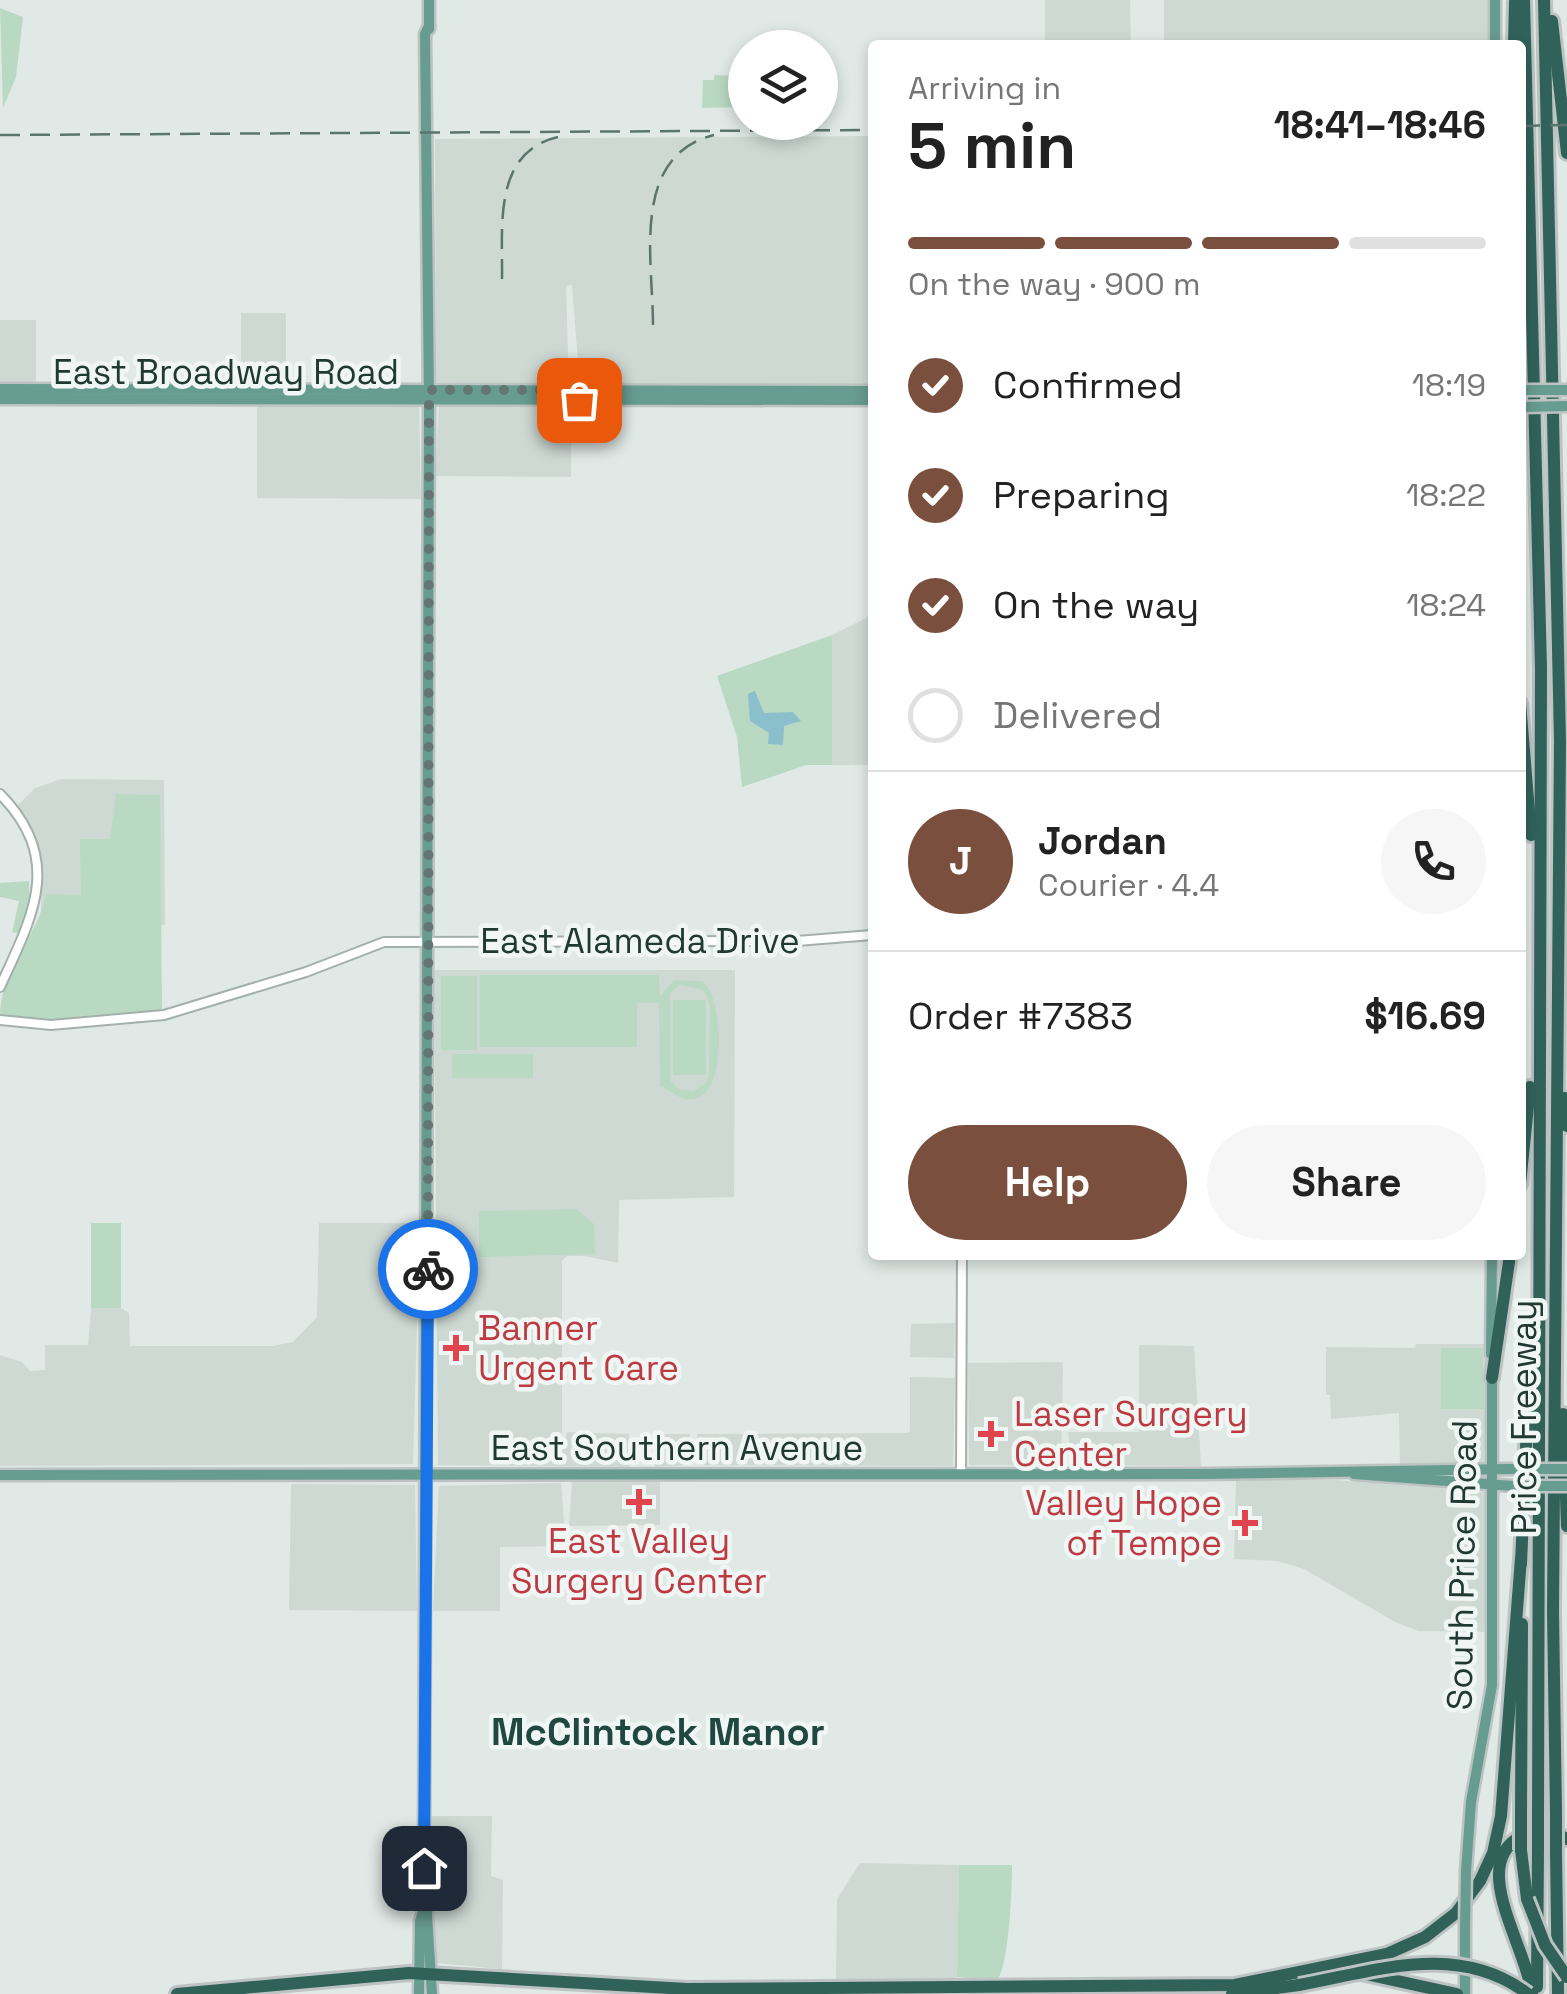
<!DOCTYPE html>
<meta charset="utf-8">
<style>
body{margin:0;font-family:"Space Grotesk",sans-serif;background:#f6f6f6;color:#222;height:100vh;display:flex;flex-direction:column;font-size:38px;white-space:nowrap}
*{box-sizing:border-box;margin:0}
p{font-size:32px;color:#767676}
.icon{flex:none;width:55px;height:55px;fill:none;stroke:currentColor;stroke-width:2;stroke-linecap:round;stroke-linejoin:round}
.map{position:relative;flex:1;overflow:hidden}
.drawer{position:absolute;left:868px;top:40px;width:658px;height:1220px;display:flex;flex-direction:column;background:#fff;border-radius:10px;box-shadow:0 5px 15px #0003}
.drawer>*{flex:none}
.buttons{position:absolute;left:728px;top:30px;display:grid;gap:20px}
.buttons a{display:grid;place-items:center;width:110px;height:110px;border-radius:50%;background:#fff;box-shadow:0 5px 15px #0003;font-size:50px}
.pin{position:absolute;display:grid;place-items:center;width:85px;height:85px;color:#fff;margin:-42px;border-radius:20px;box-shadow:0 5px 15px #0006}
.courier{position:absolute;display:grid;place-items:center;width:100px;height:100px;margin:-50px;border:8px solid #1a73e8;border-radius:50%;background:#fff;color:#222;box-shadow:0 2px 12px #0007}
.overview em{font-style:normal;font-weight:700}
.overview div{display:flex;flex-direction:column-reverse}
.overview{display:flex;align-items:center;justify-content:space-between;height:170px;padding:0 40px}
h1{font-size:65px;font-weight:700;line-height:75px}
.bar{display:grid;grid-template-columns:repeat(4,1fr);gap:15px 10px;align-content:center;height:120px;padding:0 40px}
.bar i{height:12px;border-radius:8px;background:#e0e0e0}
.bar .on{background:#7b4f3e}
.bar p{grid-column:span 4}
.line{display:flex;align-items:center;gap:25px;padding:0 40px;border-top:2px solid #e0e0e0}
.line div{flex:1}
.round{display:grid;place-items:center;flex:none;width:105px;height:105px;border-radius:52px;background:#f6f6f6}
ol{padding:0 40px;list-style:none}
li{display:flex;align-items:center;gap:30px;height:110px}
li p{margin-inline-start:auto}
li .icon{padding:10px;border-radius:50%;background:#7b4f3e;color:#fff;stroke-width:4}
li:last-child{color:#767676}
li i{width:55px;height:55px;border:5px solid #e0e0e0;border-radius:50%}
.action{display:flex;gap:20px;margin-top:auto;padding:20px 40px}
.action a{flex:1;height:115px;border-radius:60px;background:#7b4f3e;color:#fff;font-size:40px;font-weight:700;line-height:115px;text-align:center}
.action a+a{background:#f6f6f6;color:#222}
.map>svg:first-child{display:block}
</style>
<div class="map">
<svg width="1567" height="1994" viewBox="0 0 1567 1994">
<rect width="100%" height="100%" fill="#e0e9e5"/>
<g fill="#ced9d4">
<polygon points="1130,0 1131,45 1045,45 1045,0"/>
<rect x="1164" y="0" width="324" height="45"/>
<polygon points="872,136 872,387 580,387 572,285 566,286 569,386 436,382 435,139"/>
<rect x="241" y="313" width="45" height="73"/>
<rect x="0" y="320" width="36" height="66"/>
<polygon points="257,403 419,406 421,499 257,498"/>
<polygon points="571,403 571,477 435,476 439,405"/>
<polygon points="872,615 872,765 832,765 832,635"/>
<polygon points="62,779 164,780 165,925 98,927 41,914 41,857 18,805 35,788"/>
<polygon points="434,970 735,970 734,1197 619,1200 618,1263 584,1256 567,1256 562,1261 562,1454 567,1432 629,1434 629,1467 438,1465"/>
<polygon points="319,1223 420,1223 413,1464 0,1466 0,1355 22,1362 30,1371 45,1370 45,1345 88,1345 91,1308 121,1308 129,1313 130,1346 273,1346 293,1342 317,1317"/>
<polygon points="955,1323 954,1358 910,1357 911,1324"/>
<polygon points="1416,1344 1490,1344 1487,1456 1482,1464 1400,1466 1399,1413 1331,1419 1330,1395 1326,1395 1326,1347 1415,1348"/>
<polygon points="1139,1345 1194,1346 1201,1466 1071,1465 1068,1432 1139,1432"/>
<polygon points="1063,1362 1061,1465 969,1465 968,1363"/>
<polygon points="910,1377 955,1378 953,1466 698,1465 697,1434 907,1433 910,1431"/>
<polygon points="654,1434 690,1434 688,1465 655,1467"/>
<polygon points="660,1480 660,1525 569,1526 572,1482"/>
<polygon points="1236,1480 1335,1480 1485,1492 1488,1632 1419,1631 1397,1623 1304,1569 1278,1561 1234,1559"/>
<polygon points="561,1483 566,1546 500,1547 500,1611 433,1611 439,1486"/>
<polygon points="291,1484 415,1485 417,1611 289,1610"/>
<polygon points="431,1816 492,1816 491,1876 503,1880 502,1969 436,1963"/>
<polygon points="860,1863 959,1865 957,1977 950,1981 836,1982 837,1899"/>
</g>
<g fill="#bad9c3" fill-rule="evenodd">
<polygon points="0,8 23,17 16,77 3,108"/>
<polygon points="714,75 736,76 730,98 743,100 744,107 702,108 703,80 714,80"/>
<polygon points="832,635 832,765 806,765 742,787 737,737 717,676"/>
<path d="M 116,794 L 160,795 L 162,1011 L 50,1021 L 0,1016 C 0,972 38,936 46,894 L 81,895 L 80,839 L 110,839 Z"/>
<polygon points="29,881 29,906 21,934 12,932 19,901 0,897 0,883"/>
<path d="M 480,975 L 659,975 L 660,996 L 674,980 L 702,981 C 724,997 728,1093 694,1099 C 679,1102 672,1090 660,1086 L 659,1003 L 637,1003 L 637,1047 L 480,1047 ZM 679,985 L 703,990 L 710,1004 L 709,1075 L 706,1083 L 693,1091 L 678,1089 L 670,1080 L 670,994 Z"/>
<rect x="441" y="976" width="36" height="74"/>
<rect x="673" y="1000" width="33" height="75"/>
<rect x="452" y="1054" width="81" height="24"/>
<polygon points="577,1209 594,1224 595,1254 479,1257 479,1211"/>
<rect x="91" y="1223" width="30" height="85"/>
<polygon points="1441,1348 1483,1348 1484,1409 1441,1409"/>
<path d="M 959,1865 L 1012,1865 C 1012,1889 1009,1965 997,1980 L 957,1977 Z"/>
</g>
<polygon fill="#8bbfcb" points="755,691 764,713 793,712 801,721 784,726 783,745 768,744 769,733 750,721 748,694"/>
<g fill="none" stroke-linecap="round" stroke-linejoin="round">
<defs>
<g id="minor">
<path d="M 0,794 C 65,860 32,917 0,987"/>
<polyline points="0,1020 51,1025 164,1015 306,972 384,942 797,941 872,935"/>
<polyline points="961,1474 962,1255"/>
</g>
<g id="major">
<polyline points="429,0 429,29"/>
<polyline points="429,26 425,34 429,400 424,1868 432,1994"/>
<polyline points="1495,45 1495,0"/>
<polyline points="0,389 872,391"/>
<polyline points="0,399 872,400"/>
<polyline points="1491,1354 1492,1255"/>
<polyline points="1354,1474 1513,1486"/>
<polyline points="0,1475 1204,1474 1509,1469"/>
<polyline points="1466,1871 1471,1802 1492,1685 1492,1371"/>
<polyline points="1465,1927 1465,1994"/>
<polyline points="419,1994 420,1921 425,1906"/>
</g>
<g id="highway">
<polyline points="1524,0 1541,668 1538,1819"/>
<polyline points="1544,0 1560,741 1553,1611 1556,1812"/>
<polyline points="1552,21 1567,153"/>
<polyline points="1514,45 1515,2"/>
<polyline points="1520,703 1531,835"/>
<polyline points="1565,1098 1567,1126"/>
<polyline points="1520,1184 1530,1087"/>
<polyline points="1492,1378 1510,1255"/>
<polyline points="1563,1414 1567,1526"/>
<polyline points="1521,1564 1529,1379"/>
<polyline points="1521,1816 1522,1624"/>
<polyline points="1521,1850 1527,1899"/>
<polyline points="1556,1852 1558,1994"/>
<polyline points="1361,1973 1457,1994"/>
<polyline points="1537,1987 1538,1849"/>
<polyline points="177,1994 409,1973 687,1989 1235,1985 1387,1954 1425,1937 1456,1913 1480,1881 1493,1853 1501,1816 1521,1558"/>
<polyline points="1232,1994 1299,1985"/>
<path d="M 1532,1994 C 1527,1947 1467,1863 1522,1836 C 1537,1829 1553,1831 1567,1839"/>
</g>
</defs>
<use href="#minor" stroke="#a3b0ac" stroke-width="12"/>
<use href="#major" stroke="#bdc3c2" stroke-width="15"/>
<use href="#highway" stroke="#bdc3c2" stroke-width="18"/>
<use href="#minor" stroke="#fff" stroke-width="8"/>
<use href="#major" stroke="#679c90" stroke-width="10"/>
<use href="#highway" stroke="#30625a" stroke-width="12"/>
<g stroke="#5c746e" stroke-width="2.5" stroke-dasharray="20 10" stroke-linecap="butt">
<polyline points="1520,126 1567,125"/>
<polyline points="0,135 872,130"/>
<path d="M 502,279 C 503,228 492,152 558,137"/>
<path d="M 653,325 C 653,260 630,156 714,135"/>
</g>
<defs>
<g id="major-bridge">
<polyline points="1520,390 1567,390"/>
<polyline points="1520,407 1567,406"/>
<polyline points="1509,1469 1567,1469"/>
<polyline points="1513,1486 1567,1486"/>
<polyline points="1465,1927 1466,1871"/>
</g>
<g id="highway-bridge">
<polyline points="1556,1812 1556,1852"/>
<polyline points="1521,1816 1521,1850"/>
<polyline points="1538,1849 1538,1819"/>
<polyline points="1527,1899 1545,1945 1567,1977"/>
<path d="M 1299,1985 C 1377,1971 1458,1941 1528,1994"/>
</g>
</defs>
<use href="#major-bridge" stroke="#bdc3c2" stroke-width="15" stroke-linecap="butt"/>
<use href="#highway-bridge" stroke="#bdc3c2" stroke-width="18" stroke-linecap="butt"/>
<use href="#major-bridge" stroke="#679c90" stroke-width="10"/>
<use href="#highway-bridge" stroke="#30625a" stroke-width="12"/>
</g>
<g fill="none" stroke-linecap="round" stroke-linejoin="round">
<polyline stroke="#647671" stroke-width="10" stroke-dasharray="0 18" points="428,1269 429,390 575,390 579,400"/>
<polyline stroke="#1a73e8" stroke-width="12" points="424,1868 428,1269"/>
</g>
<g fill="#e0444e" stroke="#f0f6f3" stroke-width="4">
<path d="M451 1333h10v10h10v10h-10v10h-10v-10h-10v-10h10z"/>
<path d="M986 1419h10v10h10v10h-10v10h-10v-10h-10v-10h10z"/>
<path d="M634 1487h10v10h10v10h-10v10h-10v-10h-10v-10h10z"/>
<path d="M1240 1508h10v10h10v10h-10v10h-10v-10h-10v-10h10z"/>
</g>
<g text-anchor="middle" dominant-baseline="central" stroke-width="9" stroke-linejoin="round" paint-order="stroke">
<g font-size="35" fill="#223833" stroke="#f0f6f3">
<text x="226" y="372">East Broadway Road</text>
<text x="640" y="941">East Alameda Drive</text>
<text transform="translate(1524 1417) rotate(-90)">Price Freeway</text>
<text x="677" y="1448">East Southern Avenue</text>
<text transform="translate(1462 1565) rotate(-89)">South Price Road</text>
</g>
<g font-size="35" fill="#be3a42" stroke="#f0f6f3" text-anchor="start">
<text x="478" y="1328">Banner<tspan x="478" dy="40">Urgent Care</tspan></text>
<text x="1014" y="1414">Laser Surgery<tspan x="1014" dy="40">Center</tspan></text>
<text x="1222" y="1503" text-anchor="end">Valley Hope<tspan x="1222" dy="40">of Tempe</tspan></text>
<text x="639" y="1541" text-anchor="middle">East Valley<tspan x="639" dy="40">Surgery Center</tspan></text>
</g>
<g font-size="38" font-weight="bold" fill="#204840" stroke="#f0f6f3">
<text x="658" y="1732">McClintock Manor</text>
</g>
</g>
</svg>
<div class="buttons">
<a><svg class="icon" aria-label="layers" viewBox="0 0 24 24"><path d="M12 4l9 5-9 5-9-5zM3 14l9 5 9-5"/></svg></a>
</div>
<div class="pin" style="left:579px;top:400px;background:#ea580c"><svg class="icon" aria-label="bag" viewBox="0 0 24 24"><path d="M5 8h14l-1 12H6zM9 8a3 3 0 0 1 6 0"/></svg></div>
<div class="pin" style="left:424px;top:1868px;background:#1f2937"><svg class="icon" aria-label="home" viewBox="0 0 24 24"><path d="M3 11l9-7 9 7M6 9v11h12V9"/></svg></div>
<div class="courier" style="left:428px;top:1269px"><svg class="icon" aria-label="bike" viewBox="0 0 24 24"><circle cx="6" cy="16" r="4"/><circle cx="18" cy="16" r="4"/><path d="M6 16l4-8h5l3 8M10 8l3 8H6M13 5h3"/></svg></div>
<section class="drawer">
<div class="overview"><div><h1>5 min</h1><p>Arriving in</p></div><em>18:41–18:46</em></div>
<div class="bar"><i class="on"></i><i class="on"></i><i class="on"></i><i></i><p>On the way · 900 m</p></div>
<ol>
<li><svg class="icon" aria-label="check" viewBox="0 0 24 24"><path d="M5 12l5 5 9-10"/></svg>Confirmed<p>18:19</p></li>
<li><svg class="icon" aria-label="check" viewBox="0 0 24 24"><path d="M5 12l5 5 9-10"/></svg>Preparing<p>18:22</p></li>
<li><svg class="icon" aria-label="check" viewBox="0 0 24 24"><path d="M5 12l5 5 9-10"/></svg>On the way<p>18:24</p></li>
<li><i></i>Delivered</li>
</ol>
<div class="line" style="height:180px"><b class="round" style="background:#7b4f3e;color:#fff">J</b><div><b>Jordan</b><p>Courier · 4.4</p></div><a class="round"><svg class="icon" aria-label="phone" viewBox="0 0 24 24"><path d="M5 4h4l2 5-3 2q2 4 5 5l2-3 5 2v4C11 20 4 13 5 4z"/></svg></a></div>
<div class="line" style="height:130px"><div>Order #7383</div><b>$16.69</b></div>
<div class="action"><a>Help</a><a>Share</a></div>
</section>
</div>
